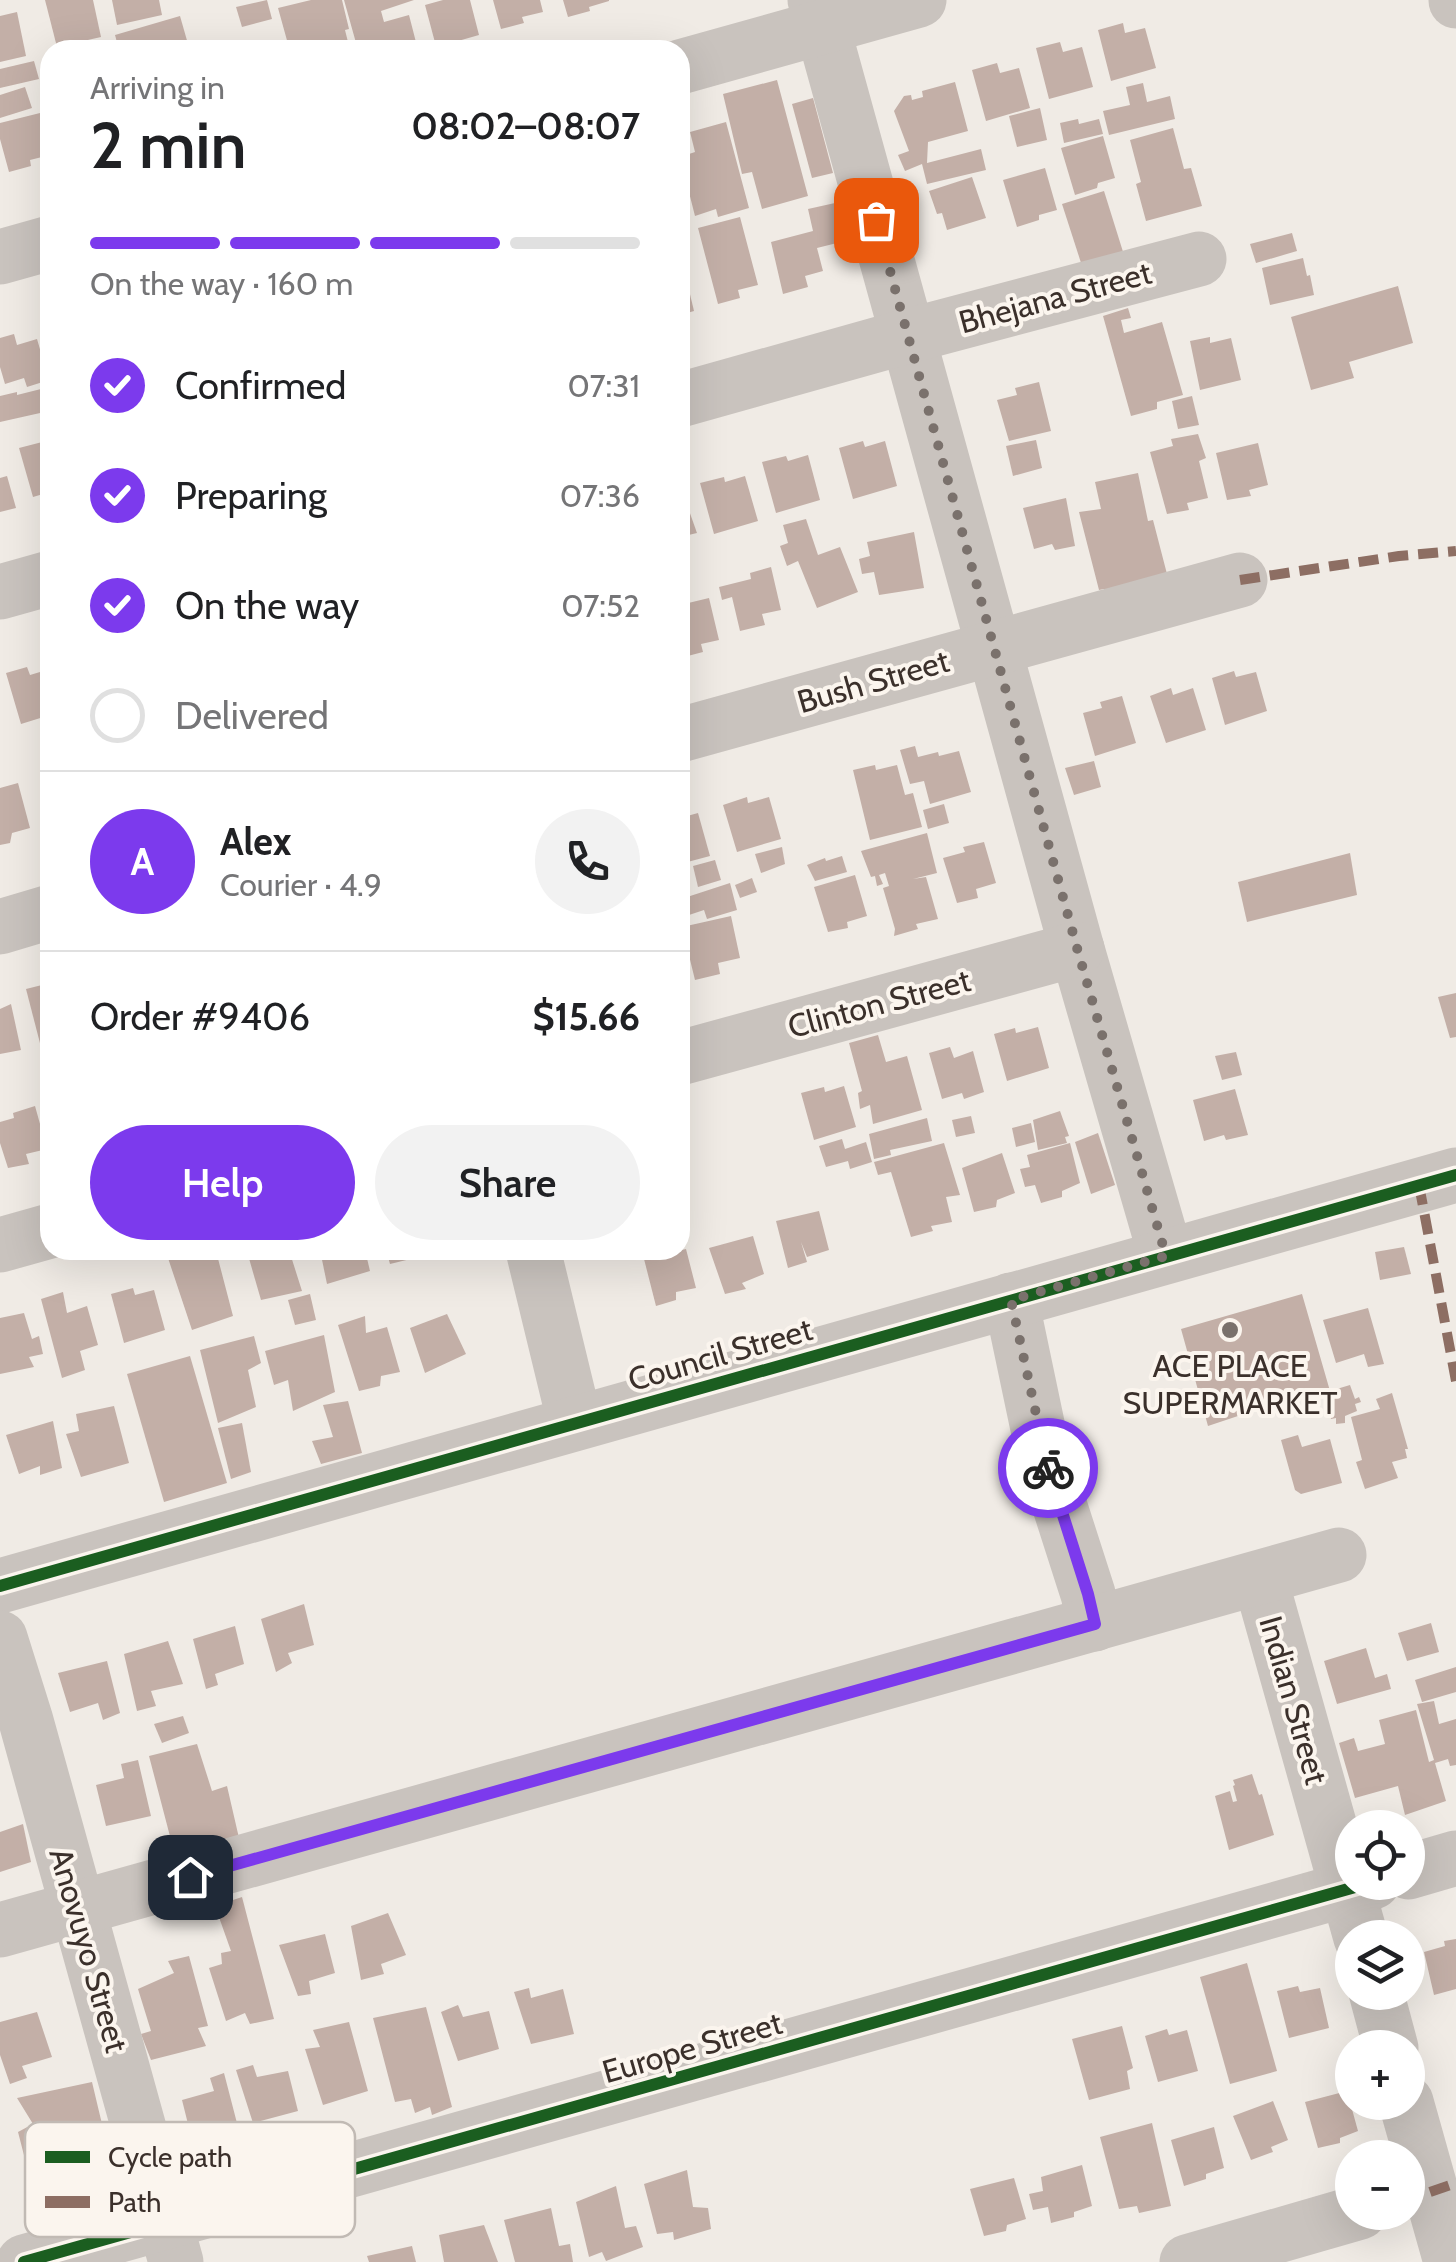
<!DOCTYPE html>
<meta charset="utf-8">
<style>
body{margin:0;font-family:Cabin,sans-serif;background:#f2f2f2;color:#202124;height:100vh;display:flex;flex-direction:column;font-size:38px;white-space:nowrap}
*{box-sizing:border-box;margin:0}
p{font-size:32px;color:#757577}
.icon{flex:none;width:55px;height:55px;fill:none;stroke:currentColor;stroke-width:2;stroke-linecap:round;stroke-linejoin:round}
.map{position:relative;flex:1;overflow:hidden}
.drawer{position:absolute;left:40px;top:40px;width:650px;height:1220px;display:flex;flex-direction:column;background:#fff;border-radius:30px;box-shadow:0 10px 40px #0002}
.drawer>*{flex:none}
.fabs{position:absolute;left:1335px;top:1810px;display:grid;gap:20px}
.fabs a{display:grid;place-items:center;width:90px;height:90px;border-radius:50%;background:#fff;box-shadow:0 10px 40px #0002;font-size:50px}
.pin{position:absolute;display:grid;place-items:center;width:85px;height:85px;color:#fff;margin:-42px;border-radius:20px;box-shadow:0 5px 15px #0006}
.courier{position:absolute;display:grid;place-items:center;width:100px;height:100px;margin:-50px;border:8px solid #7c3aed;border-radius:50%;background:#fff;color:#222;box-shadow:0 2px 12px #0007}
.headline em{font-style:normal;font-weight:600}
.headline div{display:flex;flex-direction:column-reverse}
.headline{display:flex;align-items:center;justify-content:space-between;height:170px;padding:0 50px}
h1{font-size:65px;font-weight:600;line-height:75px}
.bar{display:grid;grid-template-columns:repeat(4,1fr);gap:15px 10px;align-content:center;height:120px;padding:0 50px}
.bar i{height:12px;border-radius:8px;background:#e0e0e0}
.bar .on{background:#7c3aed}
.bar p{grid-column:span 4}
.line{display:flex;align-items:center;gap:25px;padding:0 50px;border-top:2px solid #e0e0e0}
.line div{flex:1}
.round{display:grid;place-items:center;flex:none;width:105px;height:105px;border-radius:52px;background:#f2f2f2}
ol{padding:0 50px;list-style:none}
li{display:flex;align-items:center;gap:30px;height:110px}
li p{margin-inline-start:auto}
li .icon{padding:10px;border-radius:50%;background:#7c3aed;color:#fff;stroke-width:4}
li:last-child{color:#757577}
li i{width:55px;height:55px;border:5px solid #e0e0e0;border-radius:50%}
.action{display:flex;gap:20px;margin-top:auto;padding:20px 50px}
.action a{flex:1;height:115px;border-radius:60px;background:#7c3aed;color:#fff;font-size:40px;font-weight:600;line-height:115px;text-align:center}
.action a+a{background:#f2f2f2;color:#202124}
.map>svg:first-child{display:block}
</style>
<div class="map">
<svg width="1456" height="2262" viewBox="0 0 1456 2262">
<rect width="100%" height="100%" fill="#f0ebe5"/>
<g fill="#c3afa7">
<polygon points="45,0 93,0 101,37 57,47"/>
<polygon points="112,0 159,0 162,15 117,25"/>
<polygon points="267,0 272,19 242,27 236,7"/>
<polygon points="311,0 342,0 349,29 345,30 350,50 303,50 301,41 288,44 278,8"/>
<polygon points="344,0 414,0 381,11 384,22 409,15 418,50 358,50"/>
<polygon points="443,0 470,0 479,35 458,41 460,47 437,50 425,5"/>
<polygon points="493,0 540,0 543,12 522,17 524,23 501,29"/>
<polygon points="563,0 609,0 609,1 589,7 590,11 568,17"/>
<polygon points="17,12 26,56 0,62 0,16"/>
<polygon points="180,16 188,44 168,50 119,50 115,35"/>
<polygon points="1123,23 1125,33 1145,28 1156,68 1111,81 1098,30"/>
<polygon points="1060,42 1063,52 1082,47 1093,87 1049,99 1036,48"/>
<polygon points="34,61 39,79 0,88 0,69"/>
<polygon points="997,63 1000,73 1019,68 1030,108 986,121 972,70"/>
<polygon points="777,80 808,196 762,209 752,172 742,174 723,94"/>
<polygon points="955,82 968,131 928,142 927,163 981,149 986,170 927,184 922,164 905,171 898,155 909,151 894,111 904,96 911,95 912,100 923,97 922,91"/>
<polygon points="1143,83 1147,102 1170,96 1175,119 1109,135 1103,111 1130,105 1126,87"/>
<polygon points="25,87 32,108 0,118 0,95"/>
<polygon points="813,98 833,173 812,178 792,104"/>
<polygon points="1040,108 1047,140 1017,147 1009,116"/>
<polygon points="40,113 50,155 30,160 31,166 9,172 0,139 0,123"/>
<polygon points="1078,119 1079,124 1099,119 1103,134 1064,143 1060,123"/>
<polygon points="726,122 749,208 718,217 716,209 695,216 680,157 695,152 690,132"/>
<polygon points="1173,128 1184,169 1191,168 1202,206 1146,221 1136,184 1141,182 1130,140"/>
<polygon points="1103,136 1115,178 1098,183 1097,188 1075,195 1061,148"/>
<polygon points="1045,168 1057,210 1039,215 1039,220 1017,227 1003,180"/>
<polygon points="972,177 986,218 947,230 942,213 937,214 929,191"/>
<polygon points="1104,191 1124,255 1083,269 1062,204"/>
<polygon points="844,201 853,239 817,248 823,271 805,276 808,287 783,294 771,242 813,231 808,209"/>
<polygon points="740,217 758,285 738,290 740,298 718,304 698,228"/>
<polygon points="1292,233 1297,251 1256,263 1250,244"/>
<polygon points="1303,258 1307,276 1310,275 1314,295 1270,305 1262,268"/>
<polygon points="684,269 694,311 680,315 680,270"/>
<polygon points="1398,286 1413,343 1349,362 1354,378 1311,390 1291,317"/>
<polygon points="1128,308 1131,318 1121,320 1124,333 1162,322 1183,395 1157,402 1157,409 1131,416 1103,316"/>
<polygon points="14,334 17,345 37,339 49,380 27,387 24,378 5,384 0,367 0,338"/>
<polygon points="1210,337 1210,343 1231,338 1241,380 1200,390 1190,341"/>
<polygon points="1039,382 1051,431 1009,441 997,400 1017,395 1015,388"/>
<polygon points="45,388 49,411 0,422 0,396 17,392 17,395"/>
<polygon points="1192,396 1199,425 1178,429 1172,401"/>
<polygon points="1198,434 1206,458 1199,461 1208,498 1187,503 1189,510 1167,514 1150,452 1173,446 1171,439"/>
<polygon points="50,440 50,492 33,497 19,448"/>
<polygon points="1036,440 1042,468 1013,476 1006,446"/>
<polygon points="863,441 865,447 885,441 897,486 853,499 839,448"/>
<polygon points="1258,443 1268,485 1249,490 1251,496 1227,500 1216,453"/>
<polygon points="808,455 820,500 776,513 762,462 786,456 788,461"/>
<polygon points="1138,473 1148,521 1153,520 1167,574 1105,591 1104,589 1099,590 1079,512 1101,509 1095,482"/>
<polygon points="7,476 16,508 0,512 0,478"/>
<polygon points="745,476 758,521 714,534 700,483 724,477 725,482"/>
<polygon points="680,485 697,533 680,537"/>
<polygon points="1066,498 1075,546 1055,550 1052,544 1034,549 1023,508"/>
<polygon points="806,519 818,555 840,547 858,592 817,608 798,561 787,566 780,546 788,543 783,525"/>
<polygon points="914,532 924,588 879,595 874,572 862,574 859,559 870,556 867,542"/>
<polygon points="771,567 781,610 762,614 765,625 740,631 732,597 722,600 719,587 751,579 750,573"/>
<polygon points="709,598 719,640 701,644 703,652 680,658 680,605"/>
<polygon points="27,667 30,675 50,669 50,715 21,724 6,673"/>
<polygon points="1234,671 1236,677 1256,672 1267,711 1225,725 1212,678"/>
<polygon points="1171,688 1173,695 1193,688 1206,730 1166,743 1150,696"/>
<polygon points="1122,696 1136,743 1095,756 1083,713 1102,708 1100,702"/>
<polygon points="915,746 918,757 938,752 939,756 959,751 971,792 930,804 924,781 910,784 900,750"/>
<polygon points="1094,761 1101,787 1074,795 1065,768"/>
<polygon points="875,765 876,770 897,765 905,795 913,793 922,827 870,840 853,770"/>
<polygon points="18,783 30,828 12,833 10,843 0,845 0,788"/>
<polygon points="747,797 748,803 769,797 781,839 737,852 723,805"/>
<polygon points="944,804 949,823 928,829 923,810"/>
<polygon points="698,813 710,856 680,864 680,818"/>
<polygon points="927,833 937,873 913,879 926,877 938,919 916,924 918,929 894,936 895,929 883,888 889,886 885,873 879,875 883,884 877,886 875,876 871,877 861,851"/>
<polygon points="984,842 996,883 976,889 978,898 957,903 943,858 965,852 963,847"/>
<polygon points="782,847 785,864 761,873 755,854"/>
<polygon points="1350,853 1357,895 1247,922 1238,882"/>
<polygon points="842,856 847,872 815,881 807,865 825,858 826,861"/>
<polygon points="715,860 721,880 698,887 693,866"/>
<polygon points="855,875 867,916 847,922 848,928 828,932 814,887"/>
<polygon points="752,878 757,892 740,898 735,885"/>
<polygon points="730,883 737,910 707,919 704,910 686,916 681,899"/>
<polygon points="731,916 740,958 718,963 720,974 695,980 682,927"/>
<polygon points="50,983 50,1078 49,1078 26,989"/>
<polygon points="1456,993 1456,1037 1450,1038 1438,997"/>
<polygon points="11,1004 21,1050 0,1054 0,1009"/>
<polygon points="1038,1027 1049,1068 1007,1081 994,1034 1015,1028 1016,1033"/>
<polygon points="878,1035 886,1062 907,1056 922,1110 873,1124 870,1105 860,1109 858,1093 862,1091 849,1043"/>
<polygon points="950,1047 954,1058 973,1051 984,1092 964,1099 962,1093 942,1099 929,1053"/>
<polygon points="1236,1052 1242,1075 1222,1080 1215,1056"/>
<polygon points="844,1086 856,1127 814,1140 801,1093 824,1087 825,1092"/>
<polygon points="1235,1089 1248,1135 1226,1140 1224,1135 1204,1141 1193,1100"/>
<polygon points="35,1106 47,1149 26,1154 29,1164 8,1168 0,1143 0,1122 14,1118 13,1113"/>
<polygon points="1060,1111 1069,1136 1065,1137 1067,1143 1038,1150 1033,1120"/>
<polygon points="971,1116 975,1133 956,1137 952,1120"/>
<polygon points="927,1118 932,1141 890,1150 891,1155 874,1159 869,1134"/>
<polygon points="1031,1123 1035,1142 1016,1147 1012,1128"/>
<polygon points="1098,1133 1115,1185 1091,1194 1075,1142"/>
<polygon points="842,1139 845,1149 866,1142 872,1162 850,1169 848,1161 826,1167 819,1146"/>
<polygon points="944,1143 960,1195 946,1197 952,1222 931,1226 933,1231 911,1237 891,1172 878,1175 874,1162"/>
<polygon points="1070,1143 1080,1183 1062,1191 1062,1197 1041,1203 1035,1185 1025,1187 1020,1169 1030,1167 1027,1155"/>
<polygon points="1002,1153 1015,1193 997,1200 996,1207 974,1212 962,1168"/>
<polygon points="819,1211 829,1250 807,1257 801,1242 807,1262 788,1268 776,1221"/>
<polygon points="753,1236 764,1274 742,1283 746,1289 725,1294 709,1248"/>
<polygon points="1404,1247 1411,1274 1380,1280 1375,1252"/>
<polygon points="686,1249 696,1288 676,1292 676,1300 656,1306 644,1259"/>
<polygon points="186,1250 194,1250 196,1260 216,1251 233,1316 192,1330 168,1258"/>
<polygon points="261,1250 271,1250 272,1255 289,1250 302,1291 261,1300 248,1255"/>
<polygon points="320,1250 365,1250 370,1271 327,1284"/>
<polygon points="386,1250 430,1250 431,1254 390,1264"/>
<polygon points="133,1288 135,1295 154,1290 165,1330 124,1343 111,1294"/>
<polygon points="63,1292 67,1313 87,1306 98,1345 80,1351 85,1370 62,1378 41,1299"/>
<polygon points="310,1294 316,1320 295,1325 288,1300"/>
<polygon points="1302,1294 1330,1391 1350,1385 1355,1399 1359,1397 1361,1402 1355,1404 1357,1411 1345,1416 1345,1423 1336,1424 1336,1418 1331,1419 1329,1410 1333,1410 1330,1391 1264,1410 1265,1407 1208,1426 1181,1329"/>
<polygon points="1368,1308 1384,1364 1368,1367 1364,1354 1336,1363 1323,1320"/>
<polygon points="24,1313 32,1339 39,1336 43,1354 29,1357 34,1367 0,1374 0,1318"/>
<polygon points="447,1314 466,1354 425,1373 410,1328"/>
<polygon points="365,1316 366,1333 387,1327 400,1372 381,1376 380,1386 359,1391 338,1325"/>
<polygon points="324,1335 335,1392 293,1411 288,1380 274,1385 265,1351"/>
<polygon points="254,1336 261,1363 248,1370 256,1407 218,1423 200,1350"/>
<polygon points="190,1356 227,1483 164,1502 127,1374"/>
<polygon points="1392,1393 1408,1449 1405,1449 1407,1458 1392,1462 1398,1478 1365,1489 1356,1462 1362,1460 1351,1417 1380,1409 1376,1399"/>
<polygon points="348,1401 362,1453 321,1464 312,1441 333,1437 323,1405"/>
<polygon points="114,1406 129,1463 81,1477 66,1434 79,1431 76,1414"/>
<polygon points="53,1421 62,1468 40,1475 40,1466 19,1474 6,1435"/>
<polygon points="242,1423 251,1472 231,1479 218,1428"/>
<polygon points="1298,1435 1302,1447 1330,1439 1342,1483 1301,1494 1295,1490 1281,1440"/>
<polygon points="304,1604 314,1645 288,1653 292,1663 276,1672 261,1619"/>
<polygon points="1431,1623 1439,1652 1407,1661 1398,1633"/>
<polygon points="235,1626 244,1664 215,1674 218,1685 206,1689 193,1639"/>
<polygon points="168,1641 183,1684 151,1691 156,1706 137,1711 124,1654"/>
<polygon points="1366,1648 1375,1678 1387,1674 1391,1689 1337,1704 1324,1661"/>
<polygon points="107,1661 120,1713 103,1720 98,1703 70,1712 58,1673"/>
<polygon points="1456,1667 1456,1692 1422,1702 1415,1680"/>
<polygon points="1434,1701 1439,1724 1456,1719 1456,1765 1450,1766 1448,1759 1435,1763 1446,1801 1405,1815 1398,1786 1355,1798 1339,1743 1354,1738 1358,1751 1385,1744 1379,1720 1416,1710 1429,1762 1434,1760 1417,1704"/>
<polygon points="183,1716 189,1733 162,1743 154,1724"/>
<polygon points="197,1744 212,1791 227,1786 239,1838 196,1848 190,1836 172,1844 149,1756"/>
<polygon points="138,1760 151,1816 106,1826 96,1785 124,1778 121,1764"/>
<polygon points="1252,1774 1259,1795 1262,1794 1274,1835 1229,1850 1215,1796 1230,1791 1233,1802 1237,1801 1233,1786 1235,1785 1233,1780"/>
<polygon points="23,1824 31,1862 0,1872 0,1832"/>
<polygon points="242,1897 274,2019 250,2024 245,2013 226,2021 209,1968 222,1964 221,1953 231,1951 215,1906"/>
<polygon points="388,1913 406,1955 381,1964 384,1974 361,1980 351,1926"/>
<polygon points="325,1934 335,1973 309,1981 311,1994 298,1996 279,1945"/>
<polygon points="1456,1939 1456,1989 1434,1995 1424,1952 1445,1946 1444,1941"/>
<polygon points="189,1956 208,2026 198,2028 206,2046 151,2060 141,2034 151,2031 138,1989 174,1973 168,1961"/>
<polygon points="1247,1963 1277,2071 1230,2084 1200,1977"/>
<polygon points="1298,1986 1300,1992 1320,1988 1329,2028 1289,2038 1277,1991"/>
<polygon points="529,1988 531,1998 563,1989 574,2034 531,2044 514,1992"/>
<polygon points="458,2005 463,2017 489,2011 499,2049 458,2061 441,2012"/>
<polygon points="426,2007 452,2107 432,2115 430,2107 415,2113 411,2099 395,2102 373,2018"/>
<polygon points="37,2012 52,2057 22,2066 27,2078 10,2084 0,2055 0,2022"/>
<polygon points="349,2022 368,2091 323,2105 305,2049 320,2047 313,2030"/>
<polygon points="1122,2026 1133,2068 1127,2071 1130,2089 1089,2100 1072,2039"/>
<polygon points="1167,2029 1169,2035 1187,2030 1198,2071 1158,2082 1145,2036"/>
<polygon points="253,2065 257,2077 288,2071 298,2111 253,2123 236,2070"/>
<polygon points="224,2073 238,2127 192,2140 182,2100 214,2091 210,2078"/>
<polygon points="92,2082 121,2204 84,2213 73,2178 34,2194 18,2132 33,2124 17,2098"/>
<polygon points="1347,2091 1358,2131 1340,2138 1340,2143 1318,2148 1305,2102"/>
<polygon points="1273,2101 1288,2140 1271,2147 1273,2152 1251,2160 1233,2116"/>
<polygon points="1152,2123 1171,2206 1139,2213 1137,2206 1119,2209 1100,2137"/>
<polygon points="1214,2127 1224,2168 1206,2174 1206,2179 1184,2186 1171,2140"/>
<polygon points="1082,2165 1092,2206 1074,2212 1074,2217 1051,2223 1048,2207 1033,2210 1029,2194 1043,2191 1041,2177"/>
<polygon points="687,2170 693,2207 708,2208 711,2229 674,2240 673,2232 657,2234 644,2184"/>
<polygon points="1014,2178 1026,2219 1007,2225 1006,2231 984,2236 970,2189"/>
<polygon points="616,2186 625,2228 636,2226 643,2247 606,2261 602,2252 589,2257 576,2202"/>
<polygon points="551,2208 559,2246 570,2244 573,2262 515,2262 504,2220"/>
<polygon points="484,2225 498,2262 444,2262 439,2235"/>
<polygon points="412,2246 416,2262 369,2262 367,2256"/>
</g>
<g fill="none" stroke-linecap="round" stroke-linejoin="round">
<g stroke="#c9c3be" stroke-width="55">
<polyline points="815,0 1077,949 1166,1256"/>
<polyline points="1456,0 1456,1"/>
<polyline points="680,67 919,0"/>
<polyline points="0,257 50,243"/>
<polyline points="680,400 908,336 1199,259"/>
<polyline points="0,592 50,578"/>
<polyline points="680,735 1240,580"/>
<polyline points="0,927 50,912"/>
<polyline points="680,1058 1077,949"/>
<polyline points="0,1245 50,1231"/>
<polyline points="533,1250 575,1423"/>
<polyline points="1011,1300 1044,1457 1088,1594 1095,1624"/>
<polyline points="1260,1578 1361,1938"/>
<polyline points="0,1586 1456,1175"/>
<polyline points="0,1638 26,1721 176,2262"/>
<polyline points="1408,1872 1456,1858"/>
<polyline points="0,1930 1339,1555"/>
<polyline points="1376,1992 1391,2048"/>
<polyline points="1406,2102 1451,2262"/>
<polyline points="24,2262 1373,1882"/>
<polyline points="1187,2262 1360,2212"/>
</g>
<g stroke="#8d6e63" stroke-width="10" stroke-dasharray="20 10" stroke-linecap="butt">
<polyline points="1240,580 1399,556 1456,551"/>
<polyline points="1419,1185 1456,1381"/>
<polyline points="1430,2192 1456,2183"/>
</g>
<defs>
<g id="cycleway">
<polyline points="0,1586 1456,1175"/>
<polyline points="24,2262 1373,1882"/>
</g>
</defs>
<use href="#cycleway" stroke="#fbf5ee" stroke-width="19"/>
<use href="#cycleway" stroke="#1b5e20" stroke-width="12"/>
</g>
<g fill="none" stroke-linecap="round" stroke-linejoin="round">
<polyline stroke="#7a716c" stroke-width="10" stroke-dasharray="0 18" points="876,220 1077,948 1166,1256 1011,1300 1048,1468"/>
<polyline stroke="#7c3aed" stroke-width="12" points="190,1877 1095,1624 1088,1594 1048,1468"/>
</g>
<circle fill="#7a716c" stroke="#fbf5ee" stroke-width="4" cx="1230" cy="1330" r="10"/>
<g text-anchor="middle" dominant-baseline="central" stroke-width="8" stroke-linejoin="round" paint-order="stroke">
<g font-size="32" fill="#3b302b" stroke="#fbf5ee">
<text transform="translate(1055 297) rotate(-15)">Bhejana Street</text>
<text transform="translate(873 681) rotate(-16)">Bush Street</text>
<text transform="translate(879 1003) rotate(-15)">Clinton Street</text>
<text transform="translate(720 1354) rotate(-16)">Council Street</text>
<text transform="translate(1294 1700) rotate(74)">Indian Street</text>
<text transform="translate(89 1950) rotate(74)">Anovuyo Street</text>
<text transform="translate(692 2047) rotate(-16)">Europe Street</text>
</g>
<g font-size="32" fill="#3b302b" stroke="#fbf5ee">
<text x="1230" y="1365">ACE PLACE<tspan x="1230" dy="37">SUPERMARKET</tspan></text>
</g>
</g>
<rect x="25" y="2122" width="330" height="115" rx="15" fill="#fbf5ee" stroke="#c1bab4" stroke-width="2.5"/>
<rect x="45" y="2151" width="45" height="12" fill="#1b5e20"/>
<rect x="45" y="2196" width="45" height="12" fill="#8d6e63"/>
<g font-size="28" fill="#3b302b">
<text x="108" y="2167">Cycle path</text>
<text x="108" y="2212">Path</text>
</g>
</svg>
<div class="fabs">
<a><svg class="icon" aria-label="locate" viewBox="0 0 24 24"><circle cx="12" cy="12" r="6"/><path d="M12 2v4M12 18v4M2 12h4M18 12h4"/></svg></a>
<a><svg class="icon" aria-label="layers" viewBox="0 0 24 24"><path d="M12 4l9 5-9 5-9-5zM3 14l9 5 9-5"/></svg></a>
<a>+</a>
<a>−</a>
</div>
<div class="pin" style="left:876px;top:220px;background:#ea580c"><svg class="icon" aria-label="bag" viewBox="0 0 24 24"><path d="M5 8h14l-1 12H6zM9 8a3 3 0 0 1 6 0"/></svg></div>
<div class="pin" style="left:190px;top:1877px;background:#1f2937"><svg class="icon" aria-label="home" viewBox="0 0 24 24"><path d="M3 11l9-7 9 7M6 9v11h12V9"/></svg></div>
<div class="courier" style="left:1048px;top:1468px"><svg class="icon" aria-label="bike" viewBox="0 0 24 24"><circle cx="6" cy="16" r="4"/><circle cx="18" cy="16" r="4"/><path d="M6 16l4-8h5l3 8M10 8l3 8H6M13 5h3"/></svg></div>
<section class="drawer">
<div class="headline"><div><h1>2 min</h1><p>Arriving in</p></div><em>08:02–08:07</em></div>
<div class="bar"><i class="on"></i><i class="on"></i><i class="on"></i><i></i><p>On the way · 160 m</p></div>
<ol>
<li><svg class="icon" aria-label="check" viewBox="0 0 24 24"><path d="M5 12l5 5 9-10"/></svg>Confirmed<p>07:31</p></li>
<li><svg class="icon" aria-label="check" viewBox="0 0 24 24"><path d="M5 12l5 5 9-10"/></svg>Preparing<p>07:36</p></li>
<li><svg class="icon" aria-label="check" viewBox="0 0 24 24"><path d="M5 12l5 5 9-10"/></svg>On the way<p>07:52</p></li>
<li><i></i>Delivered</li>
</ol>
<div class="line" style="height:180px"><b class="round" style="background:#7c3aed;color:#fff">A</b><div><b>Alex</b><p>Courier · 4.9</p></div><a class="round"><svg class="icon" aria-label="phone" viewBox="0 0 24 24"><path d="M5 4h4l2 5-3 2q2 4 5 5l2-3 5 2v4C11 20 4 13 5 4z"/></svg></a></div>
<div class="line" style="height:130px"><div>Order #9406</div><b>$15.66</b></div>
<div class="action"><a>Help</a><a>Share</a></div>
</section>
</div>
